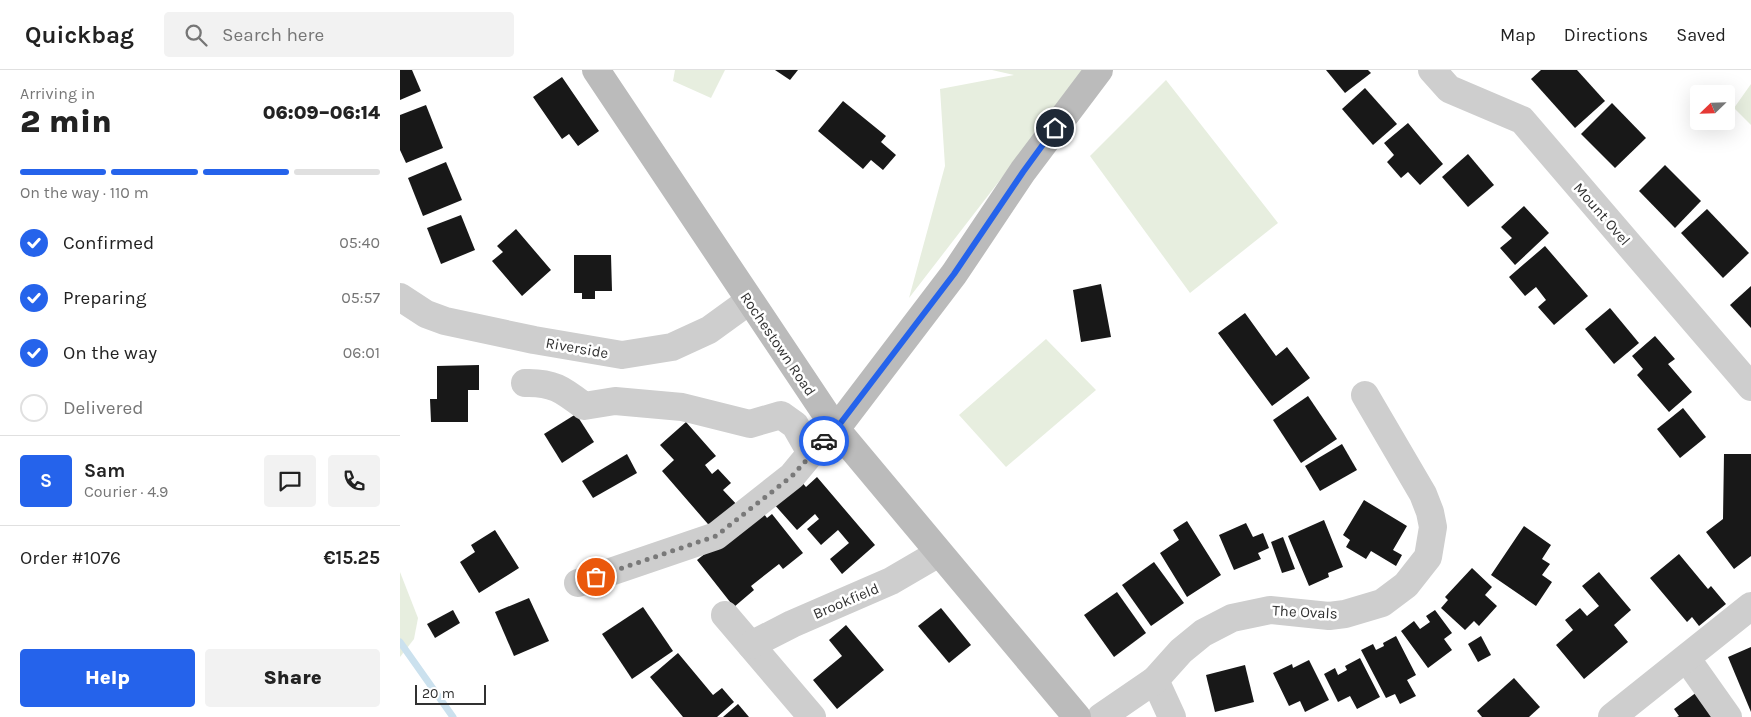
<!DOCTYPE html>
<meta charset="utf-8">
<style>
body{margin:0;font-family:Karla,sans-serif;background:#f2f2f2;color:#222;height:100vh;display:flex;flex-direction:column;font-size:19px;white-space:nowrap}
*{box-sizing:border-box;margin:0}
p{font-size:16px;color:#767676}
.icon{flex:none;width:28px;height:28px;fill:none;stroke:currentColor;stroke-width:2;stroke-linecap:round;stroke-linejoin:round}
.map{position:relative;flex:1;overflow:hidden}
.details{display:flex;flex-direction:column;background:#fff;width:400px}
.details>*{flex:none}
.needle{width:32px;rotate:247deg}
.tools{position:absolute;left:1290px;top:15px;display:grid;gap:10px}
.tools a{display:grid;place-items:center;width:45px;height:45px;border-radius:5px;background:#fff;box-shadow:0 5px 20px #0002;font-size:25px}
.scale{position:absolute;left:15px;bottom:12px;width:71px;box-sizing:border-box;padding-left:5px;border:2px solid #313131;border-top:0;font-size:14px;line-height:18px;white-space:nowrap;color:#313131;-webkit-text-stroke:4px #fff;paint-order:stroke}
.pin{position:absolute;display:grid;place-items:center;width:42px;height:42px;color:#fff;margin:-21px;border:2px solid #fff;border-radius:50%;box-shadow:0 1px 5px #0007}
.courier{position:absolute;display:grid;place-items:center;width:50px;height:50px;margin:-25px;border:4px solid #2563eb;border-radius:50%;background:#fff;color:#222;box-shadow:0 1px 6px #0007}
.summary em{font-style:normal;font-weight:800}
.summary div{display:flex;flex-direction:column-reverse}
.summary{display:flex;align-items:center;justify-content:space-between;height:85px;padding:0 20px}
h1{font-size:32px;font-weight:800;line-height:38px}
.bar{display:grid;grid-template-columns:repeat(4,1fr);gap:8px 5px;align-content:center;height:60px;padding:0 20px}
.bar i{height:6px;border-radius:4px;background:#e0e0e0}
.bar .active{background:#2563eb}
.bar p{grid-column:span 4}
.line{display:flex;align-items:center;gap:12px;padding:0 20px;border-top:1px solid #e0e0e0}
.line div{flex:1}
.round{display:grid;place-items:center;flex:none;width:52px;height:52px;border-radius:5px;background:#f2f2f2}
ol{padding:0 20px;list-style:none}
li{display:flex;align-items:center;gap:15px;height:55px}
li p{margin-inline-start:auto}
li .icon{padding:5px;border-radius:50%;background:#2563eb;color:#fff;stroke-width:4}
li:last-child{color:#767676}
li i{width:28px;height:28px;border:2px solid #e0e0e0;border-radius:50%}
.primary-button{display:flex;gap:10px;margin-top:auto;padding:10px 20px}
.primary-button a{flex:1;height:58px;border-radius:5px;background:#2563eb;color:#fff;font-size:20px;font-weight:800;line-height:58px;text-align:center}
.primary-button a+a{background:#f2f2f2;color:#222}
header{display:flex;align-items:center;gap:30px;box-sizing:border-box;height:70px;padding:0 25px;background:#fff;border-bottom:1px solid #e0e0e0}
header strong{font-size:24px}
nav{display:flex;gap:28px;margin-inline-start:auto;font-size:18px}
.search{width:350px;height:45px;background:#f2f2f2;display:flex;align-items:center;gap:12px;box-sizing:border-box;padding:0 18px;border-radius:5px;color:#767676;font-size:19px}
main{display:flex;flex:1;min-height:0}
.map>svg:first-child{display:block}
</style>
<header>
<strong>Quickbag</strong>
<div class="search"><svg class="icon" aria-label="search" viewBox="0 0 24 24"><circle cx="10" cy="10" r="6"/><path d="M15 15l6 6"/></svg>Search here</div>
<nav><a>Map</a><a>Directions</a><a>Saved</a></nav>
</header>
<main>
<section class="details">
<div class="summary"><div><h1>2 min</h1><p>Arriving in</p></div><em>06:09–06:14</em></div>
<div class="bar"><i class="active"></i><i class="active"></i><i class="active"></i><i></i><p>On the way · 110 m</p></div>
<ol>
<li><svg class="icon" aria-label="check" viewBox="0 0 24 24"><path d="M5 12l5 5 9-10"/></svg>Confirmed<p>05:40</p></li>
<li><svg class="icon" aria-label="check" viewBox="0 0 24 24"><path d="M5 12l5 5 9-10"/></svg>Preparing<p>05:57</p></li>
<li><svg class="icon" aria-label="check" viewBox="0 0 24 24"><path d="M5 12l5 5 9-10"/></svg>On the way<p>06:01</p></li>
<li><i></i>Delivered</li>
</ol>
<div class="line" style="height:90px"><b class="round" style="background:#2563eb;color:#fff">S</b><div><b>Sam</b><p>Courier · 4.9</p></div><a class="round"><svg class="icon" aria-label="chat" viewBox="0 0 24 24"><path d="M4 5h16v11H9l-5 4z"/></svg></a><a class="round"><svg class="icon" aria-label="phone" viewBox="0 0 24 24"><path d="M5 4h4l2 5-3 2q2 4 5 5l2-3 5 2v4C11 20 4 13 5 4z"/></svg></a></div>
<div class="line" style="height:65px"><div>Order #1076</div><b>€15.25</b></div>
<div class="primary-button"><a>Help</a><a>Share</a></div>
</section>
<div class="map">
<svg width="1351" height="647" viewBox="0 0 1351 647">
<rect width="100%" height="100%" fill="#fff"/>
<g fill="#e7eedf">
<polygon points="275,0 325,0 311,28 273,11"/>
<polygon points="592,0 685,0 509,228 545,96 540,19 614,5"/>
<polygon points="766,10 878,153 790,223 690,86"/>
<polygon points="1351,14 1351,55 1334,38"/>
<polygon points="646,269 696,320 606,397 559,345"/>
<polygon points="0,502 18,548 14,569 0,587"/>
</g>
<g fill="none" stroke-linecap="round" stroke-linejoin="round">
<polyline stroke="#cbe1ee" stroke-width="7" points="0,572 53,647"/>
</g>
<g fill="#181818">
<polygon points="0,0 12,0 21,21 0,30"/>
<polygon points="375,0 398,0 390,10"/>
<polygon points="926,0 968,0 971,3 945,23"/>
<polygon points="1141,0 1177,0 1205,31 1175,58 1131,9"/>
<polygon points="162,7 199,61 178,76 169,64 162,69 133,27"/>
<polygon points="965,18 997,54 973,75 942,39"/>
<polygon points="443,31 486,66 481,72 496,85 483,100 471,90 463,99 418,61"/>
<polygon points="1212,33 1246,68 1215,98 1181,64"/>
<polygon points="26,35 43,78 6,93 0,80 0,45"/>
<polygon points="1008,53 1043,94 1020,115 1008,102 1001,108 987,92 994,85 984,73"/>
<polygon points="1068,84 1094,115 1068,137 1042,107"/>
<polygon points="46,92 62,130 23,146 8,108"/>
<polygon points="1265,95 1301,131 1275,158 1239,121"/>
<polygon points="1124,136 1149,163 1115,195 1100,178 1112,168 1101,157"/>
<polygon points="1307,139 1349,183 1323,208 1281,163"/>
<polygon points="61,145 75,180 41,194 27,158"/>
<polygon points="116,159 151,200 122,226 92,191 103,182 97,176"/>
<polygon points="1145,176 1188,226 1154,255 1138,237 1146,230 1136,217 1125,226 1109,207"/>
<polygon points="174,185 211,185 212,221 195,221 195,229 182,229 182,223 174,223"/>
<polygon points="701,214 711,267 681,272 673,220"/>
<polygon points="1351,216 1351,258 1330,235"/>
<polygon points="1210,238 1239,273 1214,294 1185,259"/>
<polygon points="845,243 876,286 887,277 910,308 872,336 818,263"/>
<polygon points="1255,266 1275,289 1268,294 1292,322 1269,342 1237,305 1243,299 1232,286"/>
<polygon points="79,295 79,320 68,320 68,352 31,352 30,329 37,329 37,296"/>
<polygon points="908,326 937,369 901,393 873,350"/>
<polygon points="1283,338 1306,367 1280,388 1257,359"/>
<polygon points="176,344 194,372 162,393 144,364"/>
<polygon points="286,352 316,386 305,395 312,404 318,399 331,413 323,420 340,438 314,461 262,401 274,390 260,375"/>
<polygon points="942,374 957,400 920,421 905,396"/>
<polygon points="227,384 237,403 193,428 182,411"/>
<polygon points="1324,384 1351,384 1351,486 1334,499 1306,462 1323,449"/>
<polygon points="417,407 475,475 442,504 430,489 449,473 438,460 421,475 407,459 419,449 415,444 397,460 373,433 400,410 406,417"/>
<polygon points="964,430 1007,456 993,480 1002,485 996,496 971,481 966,489 946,477 950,470 943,465"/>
<polygon points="361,440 367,448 372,444 403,483 383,499 379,494 351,516 354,520 334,537 297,490"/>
<polygon points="924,450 943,497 928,503 929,507 909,516 888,466"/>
<polygon points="787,451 821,505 787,527 760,483 779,470 773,460"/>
<polygon points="846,453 853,467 863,463 869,478 858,483 861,489 834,500 819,465"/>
<polygon points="1124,456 1151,475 1142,489 1150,494 1142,505 1152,512 1136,536 1091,505"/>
<polygon points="95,460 119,498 79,523 60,492 75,482 71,475"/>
<polygon points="883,467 895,499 882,503 871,472"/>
<polygon points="1279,484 1308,519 1311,516 1326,534 1299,556 1292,547 1287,552 1250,508"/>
<polygon points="754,492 784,533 751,556 722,515"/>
<polygon points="1072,498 1092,517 1085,525 1097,536 1079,556 1074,551 1065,560 1041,538 1048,530 1045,527"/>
<polygon points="1199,502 1231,540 1214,555 1228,572 1184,609 1156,575 1173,560 1165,550 1180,538 1187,546 1199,536 1182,516"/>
<polygon points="717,522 746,563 714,587 684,545"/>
<polygon points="129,528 149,571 114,586 95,542"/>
<polygon points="243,537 273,581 232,609 202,564"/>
<polygon points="541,538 571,575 549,593 518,556"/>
<polygon points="53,540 60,553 35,568 27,554"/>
<polygon points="1035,540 1052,563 1044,569 1052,580 1028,598 1001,561 1014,551 1020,559 1030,552 1026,546"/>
<polygon points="446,555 484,600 437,639 413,610 442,586 429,570"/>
<polygon points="996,566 1016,605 1007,610 1016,626 1000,634 995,624 986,628 961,580 973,574 976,580 984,576 983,573"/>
<polygon points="1081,566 1091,585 1078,592 1068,574"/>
<polygon points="1351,577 1351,642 1328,587"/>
<polygon points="278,583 313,625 322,618 334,632 317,647 283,647 250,607"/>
<polygon points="960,588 980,627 957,639 950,626 938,632 924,604 935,598 938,605 947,600 945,596"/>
<polygon points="909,590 929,630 905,642 900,631 889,636 873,603 892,594 893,598"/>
<polygon points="845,595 854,632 815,642 806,605"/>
<polygon points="1114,608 1140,637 1129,647 1082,647 1077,641"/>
<polygon points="1297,622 1315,647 1277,647 1279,646 1274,639"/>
<polygon points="338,634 349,647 323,647"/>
</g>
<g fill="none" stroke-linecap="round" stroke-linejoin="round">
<g stroke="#cecece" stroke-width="28">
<polyline points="1032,0 1049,19 1122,50 1351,317"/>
<polyline points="0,227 26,244 45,251 134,270 222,285 272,277 309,260 349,231"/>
<path d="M 125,313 C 153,312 163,320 184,336 L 215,331 L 282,337 L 350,354 L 381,345 L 395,355 L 411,383 L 436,359"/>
<polyline points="178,513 316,466 392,406 411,383"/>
<polyline points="325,545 412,647"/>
<polyline points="351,575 392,554 491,511 539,483"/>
<polyline points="1287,589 1328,647"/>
<polyline points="755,610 772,647"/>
<polyline points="701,647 755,610 781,581 803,563 832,548 870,540 929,546 945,544 982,533 1006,515 1028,487 1033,457 1030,442 1023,424 965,325"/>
<polyline points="1212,647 1351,536"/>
</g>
<g stroke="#bbb" stroke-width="28">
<polyline points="196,0 436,359 677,647"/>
<polyline points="436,359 554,204 623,101 699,0"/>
</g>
</g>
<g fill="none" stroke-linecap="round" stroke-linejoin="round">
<polyline stroke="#797979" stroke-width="5" stroke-dasharray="0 9" points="196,507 316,466 392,406 424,371"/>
<polyline stroke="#2563eb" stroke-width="6" points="424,371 436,359 554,204 623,102 655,58"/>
</g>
<g text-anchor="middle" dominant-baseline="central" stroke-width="5" stroke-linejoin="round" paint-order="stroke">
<g font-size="15" fill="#313131" stroke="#fff">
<text transform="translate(1202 144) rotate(49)">Mount Ovel</text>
<text transform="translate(378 274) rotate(56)">Rochestown Road</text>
<text transform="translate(177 278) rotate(10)">Riverside</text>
<text transform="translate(446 531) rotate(-23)">Brookfield</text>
<text transform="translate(905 542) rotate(3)">The Ovals</text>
</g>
</g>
</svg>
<div class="tools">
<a><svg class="needle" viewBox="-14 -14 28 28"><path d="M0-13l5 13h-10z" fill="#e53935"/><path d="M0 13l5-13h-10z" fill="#767676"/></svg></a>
</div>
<div class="scale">20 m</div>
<div class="pin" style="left:196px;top:507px;background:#ea580c"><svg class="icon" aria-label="bag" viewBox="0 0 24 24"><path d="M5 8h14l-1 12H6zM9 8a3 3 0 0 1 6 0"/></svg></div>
<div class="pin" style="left:655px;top:58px;background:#1f2937"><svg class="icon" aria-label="home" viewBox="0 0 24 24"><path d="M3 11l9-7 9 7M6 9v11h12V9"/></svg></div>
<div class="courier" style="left:424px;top:371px"><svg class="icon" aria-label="car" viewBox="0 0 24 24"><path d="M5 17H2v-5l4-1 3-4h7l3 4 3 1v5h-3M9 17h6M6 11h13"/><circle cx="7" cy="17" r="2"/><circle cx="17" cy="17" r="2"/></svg></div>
</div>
</main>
